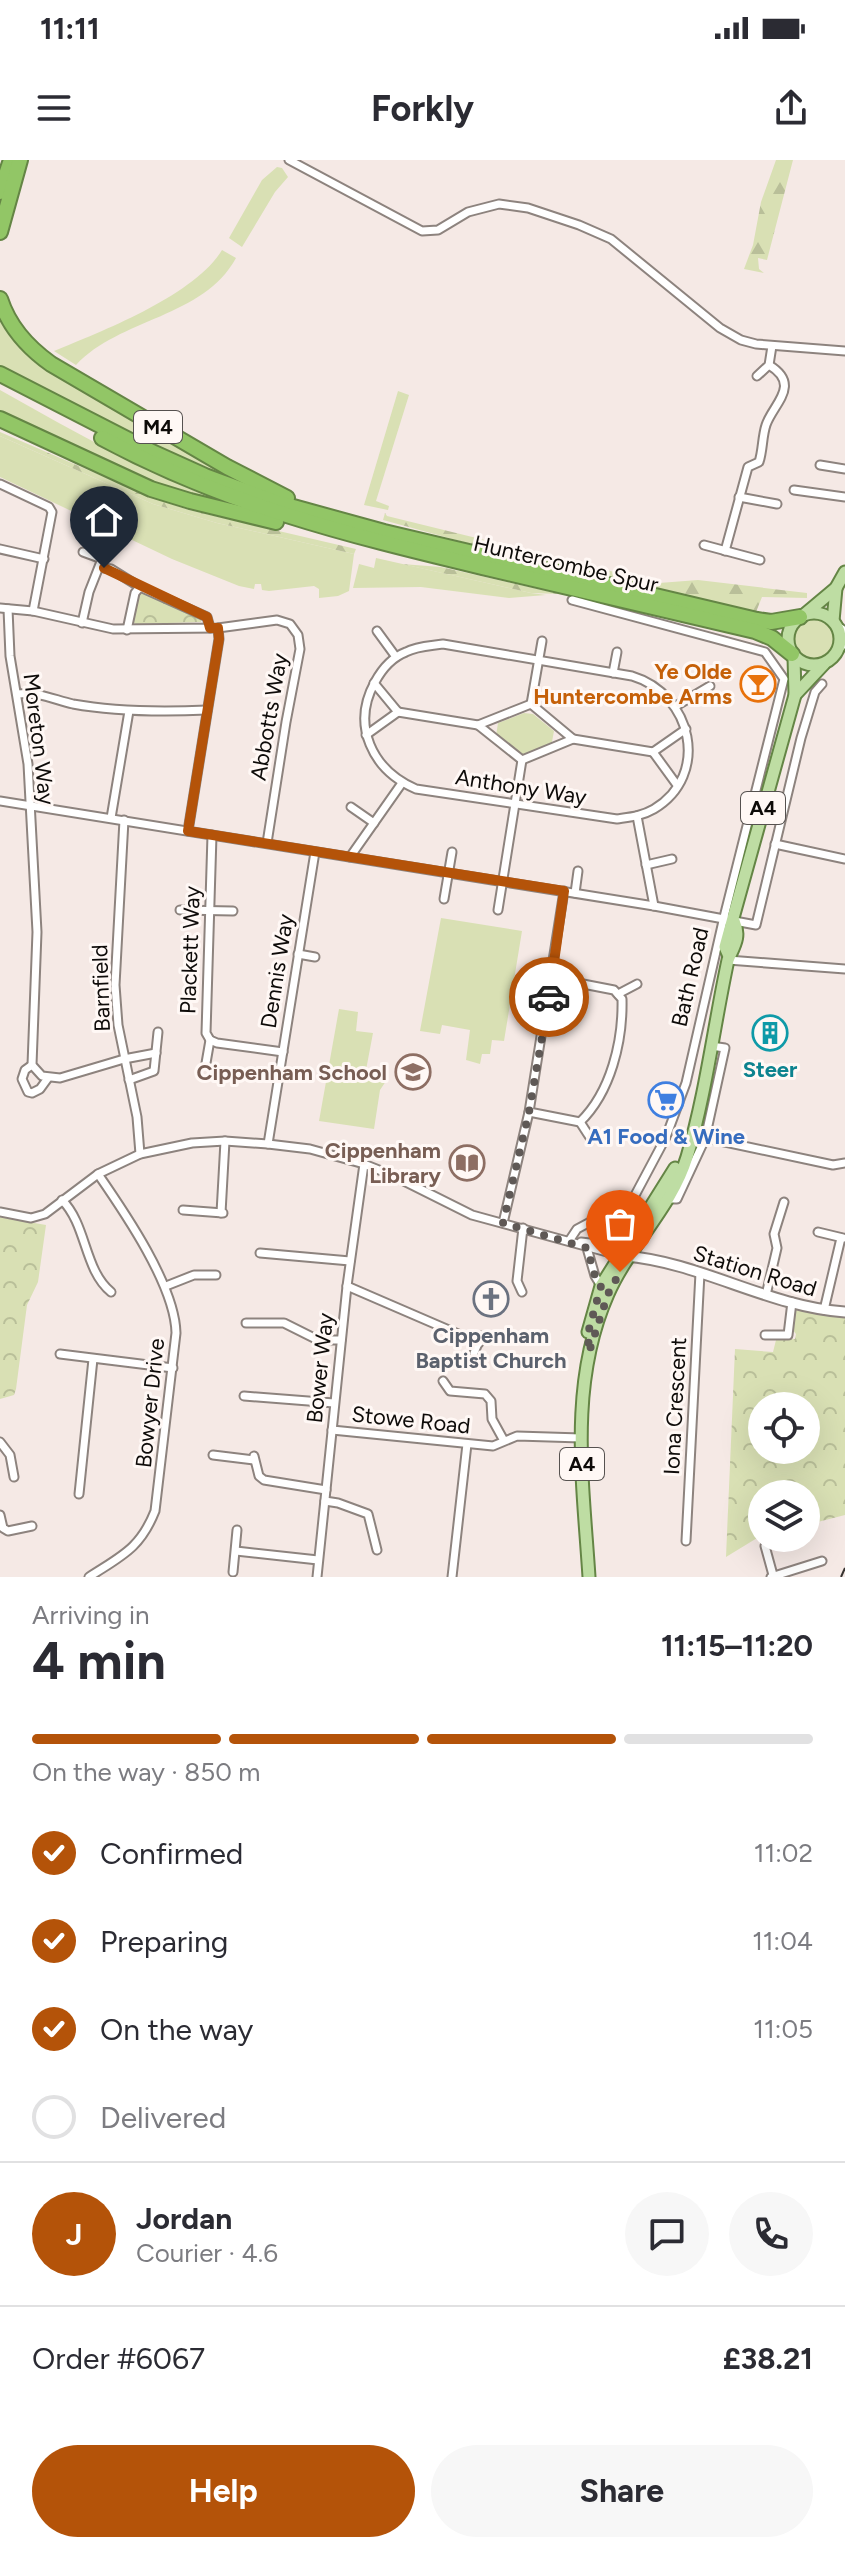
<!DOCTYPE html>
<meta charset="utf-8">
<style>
body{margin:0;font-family:Figtree,sans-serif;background:#f7f7f7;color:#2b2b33;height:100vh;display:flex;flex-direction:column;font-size:30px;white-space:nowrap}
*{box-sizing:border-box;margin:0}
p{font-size:26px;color:#7c7c81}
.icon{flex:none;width:44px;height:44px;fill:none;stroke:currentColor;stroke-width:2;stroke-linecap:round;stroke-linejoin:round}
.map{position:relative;height:1417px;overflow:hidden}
.details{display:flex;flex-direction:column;background:#fff;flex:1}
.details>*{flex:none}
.controls{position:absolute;left:748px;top:1232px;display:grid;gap:16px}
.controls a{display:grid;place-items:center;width:72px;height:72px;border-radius:50%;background:#fff;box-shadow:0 8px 32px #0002;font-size:40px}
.pin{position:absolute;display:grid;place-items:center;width:68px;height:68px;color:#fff;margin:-82px -34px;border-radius:50% 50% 50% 0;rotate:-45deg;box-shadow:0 0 8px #0007}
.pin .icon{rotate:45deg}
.courier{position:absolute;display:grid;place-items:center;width:80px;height:80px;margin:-40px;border:6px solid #b45309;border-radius:50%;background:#fff;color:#222;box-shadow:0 2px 10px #0007}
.overview em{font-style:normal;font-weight:700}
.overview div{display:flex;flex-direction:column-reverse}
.overview{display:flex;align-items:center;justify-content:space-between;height:136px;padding:0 32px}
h1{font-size:52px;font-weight:700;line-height:60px}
.bar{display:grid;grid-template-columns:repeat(4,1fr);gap:12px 8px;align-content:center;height:96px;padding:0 32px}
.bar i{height:10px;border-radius:6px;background:#e1e1e2}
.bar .active{background:#b45309}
.bar p{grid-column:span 4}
.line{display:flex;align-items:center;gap:20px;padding:0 32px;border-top:2px solid #e1e1e2}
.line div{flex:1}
.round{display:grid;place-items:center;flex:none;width:84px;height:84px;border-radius:42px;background:#f7f7f7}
ol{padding:0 32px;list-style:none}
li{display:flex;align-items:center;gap:24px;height:88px}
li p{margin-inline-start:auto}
li .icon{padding:8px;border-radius:50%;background:#b45309;color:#fff;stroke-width:4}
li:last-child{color:#7c7c81}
li i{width:44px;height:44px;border:4px solid #e1e1e2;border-radius:50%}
.primary-button{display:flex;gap:16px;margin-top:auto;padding:16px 32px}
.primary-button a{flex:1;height:92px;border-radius:48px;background:#b45309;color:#fff;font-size:32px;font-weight:700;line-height:92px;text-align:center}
.primary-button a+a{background:#f7f7f7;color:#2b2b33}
.status{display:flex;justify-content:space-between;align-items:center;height:56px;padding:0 40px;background:#fff;direction:ltr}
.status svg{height:22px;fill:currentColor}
header{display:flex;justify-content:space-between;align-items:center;height:104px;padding:0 32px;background:#fff;font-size:36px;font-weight:700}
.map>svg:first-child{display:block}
</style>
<div class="status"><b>11:11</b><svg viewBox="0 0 49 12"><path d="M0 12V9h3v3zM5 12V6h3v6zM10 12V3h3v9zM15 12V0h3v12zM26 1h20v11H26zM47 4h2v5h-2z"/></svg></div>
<header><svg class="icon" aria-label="menu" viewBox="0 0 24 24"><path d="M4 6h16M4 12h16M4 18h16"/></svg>Forkly<svg class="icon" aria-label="share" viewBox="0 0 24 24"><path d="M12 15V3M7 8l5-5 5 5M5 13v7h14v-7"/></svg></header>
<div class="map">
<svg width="845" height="1417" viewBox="0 0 845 1417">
<defs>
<pattern id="forest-firs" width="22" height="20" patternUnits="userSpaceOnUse" patternTransform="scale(2)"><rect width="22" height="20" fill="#d9e0b4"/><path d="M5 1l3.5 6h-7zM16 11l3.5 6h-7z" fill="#b9bf99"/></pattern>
<pattern id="park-crowns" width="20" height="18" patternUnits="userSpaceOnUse" patternTransform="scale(2)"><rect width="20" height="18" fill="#d9e0b4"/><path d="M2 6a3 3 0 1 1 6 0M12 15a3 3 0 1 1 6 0" fill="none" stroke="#b9bf99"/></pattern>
</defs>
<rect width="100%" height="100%" fill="#f5e9e5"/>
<g fill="#d9e0b4">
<polygon points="277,7 282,8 288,17 275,32 242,87 229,78 262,20"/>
<path d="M 222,90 L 236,98 C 203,158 120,158 76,205 L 54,191 C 103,171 195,135 222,90 Z"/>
<polygon points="0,156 10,174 256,328 164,289 0,206"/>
<path d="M 0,230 C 76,273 152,315 233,347 L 171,331 L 0,254 Z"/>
<polygon points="398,231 409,235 376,341 389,346 388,350 364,345"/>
<polygon points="0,276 153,344 217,363 354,394 349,431 338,436 319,438 319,429 314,426 269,431 262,430 261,424 255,424 254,429 239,426 172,399 0,317"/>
<polygon points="376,398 531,433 546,435 509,438 421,427 353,428 359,404 374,408"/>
<circle cx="813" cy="478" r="22"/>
<path d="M 524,553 L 533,554 L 554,571 L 551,587 C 519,599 522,599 496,576 L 498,563 Z"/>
<polygon points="441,758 522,771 504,881 492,880 490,894 482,894 480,904 466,900 470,870 442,865 440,874 420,871"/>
<polygon points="339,849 358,852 356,871 373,873 366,910 380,913 386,921 380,930 374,969 319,961"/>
</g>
<g fill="url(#forest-firs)">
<polygon points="776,0 793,0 767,100 758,98 759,109 764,113 744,109 753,85 761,42"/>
<polygon points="0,272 153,338 189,350 356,389 354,394 217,363 153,344 0,276"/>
<polygon points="385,353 387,356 659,423 698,420 807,433 807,438 762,437 756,452 489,389 383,360"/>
<polygon points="402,404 441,407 560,434 531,433"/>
</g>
<g fill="url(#park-crowns)" fill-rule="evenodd">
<polygon points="143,432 201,458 201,462 136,464 133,462 139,435"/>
<polygon points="0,1057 46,1065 38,1122 27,1145 16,1229 14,1235 0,1239"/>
<path d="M 796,1150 L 845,1158 L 845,1355 L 806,1365 L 806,1334 L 762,1334 L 762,1375 L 726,1397 L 735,1189 L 773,1192 L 776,1180 L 795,1179 L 796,1174 L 792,1169 L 792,1153 ZM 762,1246 L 806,1246 L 806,1290 L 762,1290 Z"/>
</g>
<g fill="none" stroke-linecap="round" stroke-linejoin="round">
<defs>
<g id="minor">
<polyline points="289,0 422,71 438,70 468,52 499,44 528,48 579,65 611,79 720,168 741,180 756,184 845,191"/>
<polyline points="757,216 769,205 772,186"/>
<polyline points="820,305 845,309"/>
<polyline points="0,324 49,347 52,352 33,451"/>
<polyline points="794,330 845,337"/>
<polyline points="739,337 777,344"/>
<polyline points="704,385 760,400"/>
<polyline points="0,389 44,399"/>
<path d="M 725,391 L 748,307 L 759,302 C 763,290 762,277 766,265 C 773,244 802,225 769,205"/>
<polyline points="104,408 111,409 140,427"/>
<polyline points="0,448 33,451 113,469 218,468 277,460 290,464 298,475 300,489 286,562 267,683"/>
<polyline points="8,449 10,496 28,604 37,772 32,905 42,916 60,918 124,899 156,893"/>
<polyline points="82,463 89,432 102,399 83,392"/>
<polyline points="835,464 845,471"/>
<polyline points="127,470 135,433 140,427 207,457 210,468"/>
<polyline points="377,471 396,497"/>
<path d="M 443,484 L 632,516 C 692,534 711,615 654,649 C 642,656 630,657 617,659 L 416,629 C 372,610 351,565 375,522 C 382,509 393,497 406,492 C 417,486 430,486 443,484 Z"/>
<polyline points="838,490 845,483"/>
<polyline points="613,513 617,492"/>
<polyline points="374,523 398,552"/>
<path d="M 18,534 C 37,531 55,540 73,544 C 117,552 162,552 207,550"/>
<polygon points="531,544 573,579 522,600 478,565"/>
<polyline points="531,544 542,481"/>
<polyline points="676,546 710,526"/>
<polyline points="398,552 478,565"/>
<polyline points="366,575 398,552"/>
<polyline points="573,579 653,592"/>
<polyline points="653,592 686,569"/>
<polyline points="653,592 677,625"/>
<polyline points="0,641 654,746 756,765 801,578 815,532 822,524"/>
<polyline points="351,647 374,663"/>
<polyline points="637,656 654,746"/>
<polyline points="111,658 129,551"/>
<polyline points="124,660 115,825 118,865 137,957 140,994"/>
<polyline points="188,671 219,479 218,468"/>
<polyline points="212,675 206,873 210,880 217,883 283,892"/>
<polyline points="775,684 845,699"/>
<polyline points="350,697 402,623"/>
<polyline points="646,705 672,699"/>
<polyline points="575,733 578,711"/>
<polyline points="444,739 452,692"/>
<polyline points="180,750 233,751"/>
<polyline points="498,750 522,600"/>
<polyline points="298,794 315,797"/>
<polyline points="728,800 845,809"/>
<polyline points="618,834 637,824"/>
<polyline points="206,903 210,880"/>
<polyline points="32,905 25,910 22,919 28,932 32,933 40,929 48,918"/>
<polyline points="129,920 154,911 158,872"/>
<path d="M 529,952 L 580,962 C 611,932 623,881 622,839 L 614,830 L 552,818"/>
<polyline points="580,962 591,979"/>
<polyline points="692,975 833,1005 845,1003"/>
<polyline points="268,984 315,692"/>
<polyline points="667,1039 677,1039 705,979 725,888 711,886"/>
<path d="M 62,1040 C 87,1065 84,1110 111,1132"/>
<polyline points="183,1050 223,1053"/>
<polyline points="0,1052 31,1058 45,1054 98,1014 140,994 192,983 225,981 268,984 310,989 364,1004 394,1016 472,1055 618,1095"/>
<polyline points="221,1053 225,981"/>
<polyline points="503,1063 529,952 564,731"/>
<polyline points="818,1072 843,1078"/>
<polyline points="569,1081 577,1069 633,1039 666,977 686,923 723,761 784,519 765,492 572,440"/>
<polyline points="581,1082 624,1087"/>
<polyline points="587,1088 595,1116 601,1126"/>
<polyline points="260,1093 350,1101"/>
<polyline points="166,1126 194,1115 216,1115"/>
<polyline points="347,1126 479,1183"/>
<polyline points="522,1132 517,1121 523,1068"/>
<polyline points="766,1135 777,1088 774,1074 784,1042"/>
<polyline points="824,1150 841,1078"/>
<polyline points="246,1163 284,1163 318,1180 341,1180"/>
<polyline points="765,1175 788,1175 792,1142"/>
<polyline points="474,1193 481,1176"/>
<polyline points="60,1194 173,1208"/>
<polyline points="443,1221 450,1231 485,1234 491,1241 492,1259 503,1279"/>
<polyline points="244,1236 334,1243"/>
<polyline points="332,1270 493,1286 517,1276 581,1278"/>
<polyline points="0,1282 10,1295 14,1317"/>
<polyline points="213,1295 254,1300"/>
<polyline points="254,1296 259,1316 264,1320 326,1330"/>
<polyline points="79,1334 93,1199"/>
<polyline points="325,1341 338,1343 368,1354 377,1390"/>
<polyline points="0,1355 3,1368 8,1371 32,1366"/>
<polyline points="686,1381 700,1113"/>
<polyline points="765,1386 773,1415"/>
<polyline points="236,1391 318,1400"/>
<polyline points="233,1412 237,1370"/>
<path d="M 89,1417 C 121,1396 140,1389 155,1351 L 176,1173 C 175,1126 125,1053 98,1014"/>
<polyline points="317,1417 347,1126 364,1004"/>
<polyline points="452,1417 467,1284"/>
<polyline points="771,1417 822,1401"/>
</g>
<path id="tertiary" d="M 625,1096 C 700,1102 769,1147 845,1152"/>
<g id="primary">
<circle cx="814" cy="479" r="26"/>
<polyline points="805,454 836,428 845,412"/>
<polyline points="833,461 836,428"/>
<polyline points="795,535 824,504"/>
<polyline points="729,796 725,787 728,776 795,535 794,497"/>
<polyline points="588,1172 601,1126 675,1008"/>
<path d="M 589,1417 C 583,1322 568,1224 608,1134 C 629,1086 672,1047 687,997 C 706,933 714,865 728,800 C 734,786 741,777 734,761"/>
</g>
<g id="motorway">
<polyline points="0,32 11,0"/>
<polyline points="0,72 20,0"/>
<path d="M 0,139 C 9,167 27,187 51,204 L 227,307 L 287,338"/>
<polyline points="0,214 154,293 205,316 275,342 384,372 757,460 771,462 800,457"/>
<polyline points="0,259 151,329 190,341 276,362"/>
<path d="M 102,278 C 227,345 345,374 482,407 C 573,428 664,449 755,471 L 772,478 L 792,494"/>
</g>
</defs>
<use href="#minor" stroke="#8d837e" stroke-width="11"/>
<use href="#tertiary" stroke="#8d837e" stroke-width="13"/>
<use href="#primary" stroke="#648545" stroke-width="15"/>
<use href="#motorway" stroke="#648545" stroke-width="18"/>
<use href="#minor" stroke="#fff" stroke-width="7"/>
<use href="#tertiary" stroke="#fff" stroke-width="9"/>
<use href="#primary" stroke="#bedda3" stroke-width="11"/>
<use href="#motorway" stroke="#92c666" stroke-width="14"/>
<polyline stroke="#373330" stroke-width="2" stroke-dasharray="16 8" stroke-linecap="butt" points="841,1417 845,1408"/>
</g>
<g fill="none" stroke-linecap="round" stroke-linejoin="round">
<polyline stroke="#5f5956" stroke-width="8" stroke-dasharray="0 14.4" points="549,837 529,952 503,1063 587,1088 595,1116 601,1126 588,1173 589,1192 608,1134 620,1112"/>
<polyline stroke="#b45309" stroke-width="10" points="104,408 207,457 210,468 218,468 219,479 188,671 564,731 549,837"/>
</g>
<defs>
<symbol id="bar-ring" viewBox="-11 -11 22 22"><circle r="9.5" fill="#fff8f5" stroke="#e8710a" stroke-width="1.5"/><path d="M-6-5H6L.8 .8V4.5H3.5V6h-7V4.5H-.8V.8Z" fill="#e8710a"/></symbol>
<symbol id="building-ring" viewBox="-11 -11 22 22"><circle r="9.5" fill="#fff8f5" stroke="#0f9aa8" stroke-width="1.5"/><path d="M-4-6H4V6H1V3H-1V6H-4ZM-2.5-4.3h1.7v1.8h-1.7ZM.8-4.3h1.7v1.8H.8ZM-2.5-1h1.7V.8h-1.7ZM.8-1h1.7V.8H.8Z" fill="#0f9aa8"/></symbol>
<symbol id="school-ring" viewBox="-11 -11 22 22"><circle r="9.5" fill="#fff8f5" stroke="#8d6e63" stroke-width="1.5"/><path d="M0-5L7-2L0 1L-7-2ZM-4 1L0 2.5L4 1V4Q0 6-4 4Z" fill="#8d6e63"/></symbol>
<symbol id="supermarket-ring" viewBox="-11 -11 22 22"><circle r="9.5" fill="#fff8f5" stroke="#3f7fe0" stroke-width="1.5"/><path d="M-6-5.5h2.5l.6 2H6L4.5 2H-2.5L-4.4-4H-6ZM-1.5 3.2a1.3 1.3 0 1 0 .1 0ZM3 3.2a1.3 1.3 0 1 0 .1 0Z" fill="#3f7fe0"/></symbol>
<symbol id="library-ring" viewBox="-11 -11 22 22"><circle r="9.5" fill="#fff8f5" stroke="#8d6e63" stroke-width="1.5"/><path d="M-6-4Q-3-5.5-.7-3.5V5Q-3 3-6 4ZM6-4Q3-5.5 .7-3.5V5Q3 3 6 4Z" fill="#8d6e63"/></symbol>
<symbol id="church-ring" viewBox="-11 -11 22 22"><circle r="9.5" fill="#fff8f5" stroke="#6b7280" stroke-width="1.5"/><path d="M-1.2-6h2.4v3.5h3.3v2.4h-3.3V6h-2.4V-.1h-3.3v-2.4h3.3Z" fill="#6b7280"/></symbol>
</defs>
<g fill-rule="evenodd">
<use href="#bar-ring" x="738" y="504" width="40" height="40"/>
<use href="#building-ring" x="750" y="853" width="40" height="40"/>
<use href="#school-ring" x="393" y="892" width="40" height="40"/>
<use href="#supermarket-ring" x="646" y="920" width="40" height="40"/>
<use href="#library-ring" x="447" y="983" width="40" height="40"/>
<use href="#church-ring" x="471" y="1119" width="40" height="40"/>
</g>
<g text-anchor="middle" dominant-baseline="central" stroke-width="6" stroke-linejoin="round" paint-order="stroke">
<g fill="#fff8f5" stroke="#565250" stroke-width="2">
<rect x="134" y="251" width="48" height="32" rx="6"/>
<rect x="741" y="632" width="44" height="32" rx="6"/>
<rect x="560" y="1288" width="44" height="32" rx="6"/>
</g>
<g font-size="20" font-weight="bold" fill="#0e0b09">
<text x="158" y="267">M4</text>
<text x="763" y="648">A4</text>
<text x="582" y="1304">A4</text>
</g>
<g font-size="22" fill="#0e0b09" stroke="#fff8f5">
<text transform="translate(566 404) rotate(13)">Huntercombe Spur</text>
<text transform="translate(269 557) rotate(-80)">Abbotts Way</text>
<text transform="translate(39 579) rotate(83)">Moreton Way</text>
<text transform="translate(521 627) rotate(9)">Anthony Way</text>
<text transform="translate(190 790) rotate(-88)">Plackett Way</text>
<text transform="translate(277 811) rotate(-81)">Dennis Way</text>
<text transform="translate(690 817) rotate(-77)">Bath Road</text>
<text transform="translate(101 828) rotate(-92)">Barnfield</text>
<text transform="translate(755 1111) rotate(17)">Station Road</text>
<text transform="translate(320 1208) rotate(-84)">Bower Way</text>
<text transform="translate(150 1243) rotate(-84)">Bowyer Drive</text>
<text transform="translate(675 1246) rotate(-87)">Iona Crescent</text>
<text transform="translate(411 1260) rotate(6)">Stowe Road</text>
</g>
<g font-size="22" font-weight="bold" fill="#c56008" stroke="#fff8f5" text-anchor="end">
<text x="732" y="511">Ye Olde<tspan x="732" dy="25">Huntercombe Arms</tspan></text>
</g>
<g font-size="22" font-weight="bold" fill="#0d838f" stroke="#fff8f5">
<text x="770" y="909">Steer</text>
</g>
<g font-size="22" font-weight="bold" fill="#785e54" stroke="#fff8f5" text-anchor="end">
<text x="387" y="912">Cippenham School</text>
<text x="441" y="990">Cippenham<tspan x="441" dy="25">Library</tspan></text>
</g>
<g font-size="22" font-weight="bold" fill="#366cbe" stroke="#fff8f5">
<text x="666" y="976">A1 Food &amp; Wine</text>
</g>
<g font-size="22" font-weight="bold" fill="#5b616d" stroke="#fff8f5">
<text x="491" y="1175">Cippenham<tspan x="491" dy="25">Baptist Church</tspan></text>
</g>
</g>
</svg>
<div class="controls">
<a><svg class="icon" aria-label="locate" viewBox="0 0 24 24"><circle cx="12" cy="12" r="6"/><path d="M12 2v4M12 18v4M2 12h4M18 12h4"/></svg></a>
<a><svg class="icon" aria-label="layers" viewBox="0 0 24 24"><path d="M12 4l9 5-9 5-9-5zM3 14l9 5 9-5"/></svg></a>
</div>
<div class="pin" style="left:620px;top:1112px;background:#ea580c"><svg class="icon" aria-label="bag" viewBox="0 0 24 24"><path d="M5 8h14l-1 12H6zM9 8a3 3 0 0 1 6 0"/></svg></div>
<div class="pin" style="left:104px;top:408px;background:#1f2937"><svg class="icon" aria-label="home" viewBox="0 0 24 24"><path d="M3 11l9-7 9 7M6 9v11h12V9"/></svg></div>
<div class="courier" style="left:549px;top:837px"><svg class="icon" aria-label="car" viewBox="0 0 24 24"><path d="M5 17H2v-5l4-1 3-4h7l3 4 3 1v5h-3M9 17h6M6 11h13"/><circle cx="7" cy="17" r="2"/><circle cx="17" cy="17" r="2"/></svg></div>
</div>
<section class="details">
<div class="overview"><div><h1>4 min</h1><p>Arriving in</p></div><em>11:15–11:20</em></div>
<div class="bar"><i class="active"></i><i class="active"></i><i class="active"></i><i></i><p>On the way · 850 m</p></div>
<ol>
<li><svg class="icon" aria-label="check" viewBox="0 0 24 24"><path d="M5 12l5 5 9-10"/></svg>Confirmed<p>11:02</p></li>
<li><svg class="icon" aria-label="check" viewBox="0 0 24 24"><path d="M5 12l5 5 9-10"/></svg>Preparing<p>11:04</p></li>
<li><svg class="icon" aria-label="check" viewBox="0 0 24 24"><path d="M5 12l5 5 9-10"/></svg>On the way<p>11:05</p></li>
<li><i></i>Delivered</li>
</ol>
<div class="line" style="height:144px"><b class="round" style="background:#b45309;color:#fff">J</b><div><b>Jordan</b><p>Courier · 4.6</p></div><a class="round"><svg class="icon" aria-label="chat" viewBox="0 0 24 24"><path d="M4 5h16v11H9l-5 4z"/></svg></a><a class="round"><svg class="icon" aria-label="phone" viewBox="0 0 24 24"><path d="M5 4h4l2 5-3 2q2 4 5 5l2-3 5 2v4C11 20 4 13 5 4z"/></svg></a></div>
<div class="line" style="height:104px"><div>Order #6067</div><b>£38.21</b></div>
<div class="primary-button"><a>Help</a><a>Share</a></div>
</section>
